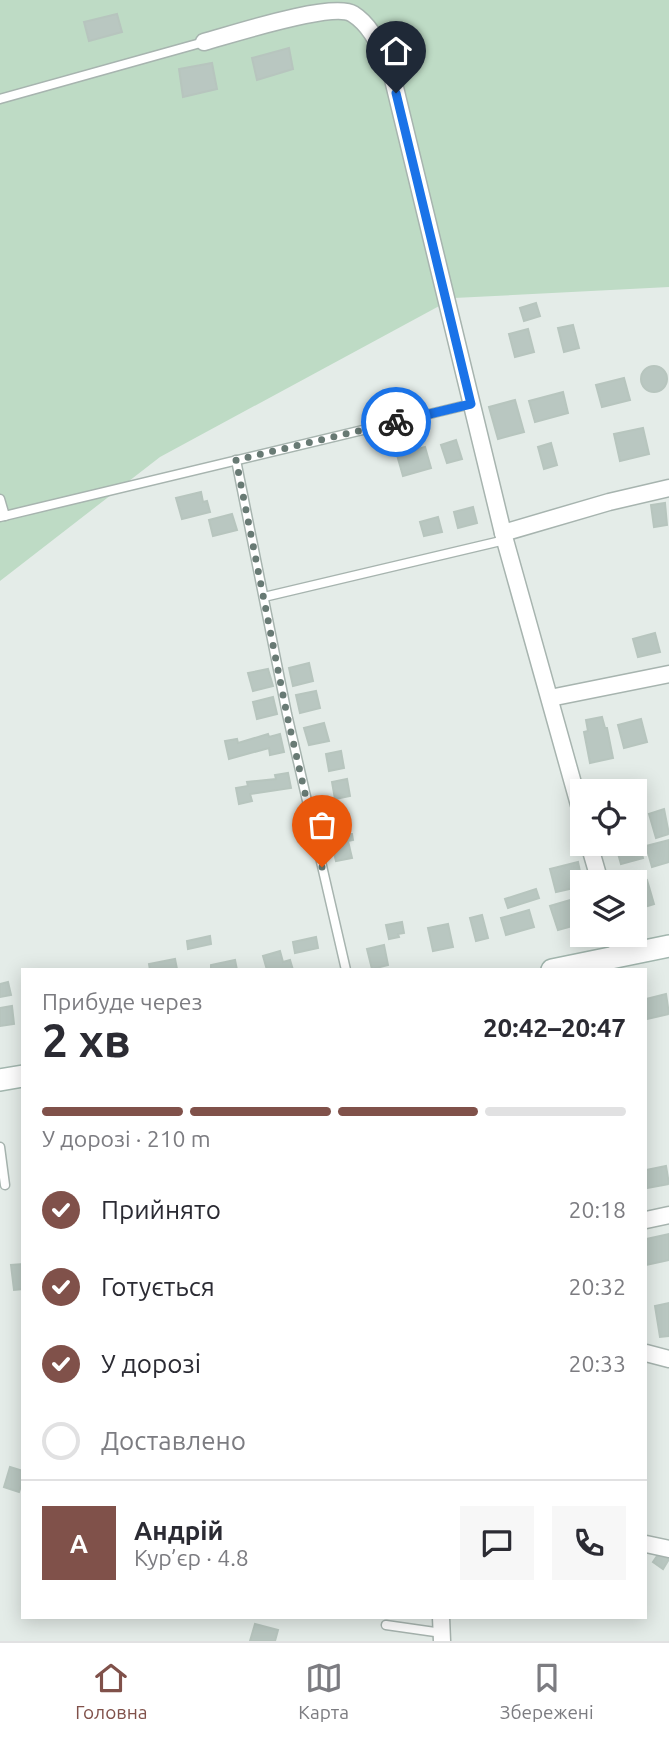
<!DOCTYPE html>
<html lang="uk">
<meta charset="utf-8">
<style>
body{margin:0;font-family:Ubuntu,sans-serif;background:#f7f7f7;color:#2b2b33;height:100vh;display:flex;flex-direction:column;font-size:26px;white-space:nowrap}
*{box-sizing:border-box;margin:0}
p{font-size:23px;color:#7c7c81}
.icon{flex:none;width:38px;height:38px;fill:none;stroke:currentColor;stroke-width:2;stroke-linecap:round;stroke-linejoin:round}
.map{position:relative;flex:1;overflow:hidden}
.details{position:absolute;left:21px;top:968px;width:626px;height:651px;display:flex;flex-direction:column;background:#fff;border-radius:0px;box-shadow:0 4px 18px #0003}
.details>*{flex:none}
.fabs{position:absolute;left:570px;top:779px;display:grid;gap:14px}
.fabs a{display:grid;place-items:center;width:77px;height:77px;border-radius:0px;background:#fff;box-shadow:0 4px 18px #0003;font-size:35px}
.pin{position:absolute;display:grid;place-items:center;width:60px;height:60px;color:#fff;margin:-72px -30px;border-radius:50% 50% 50% 0;rotate:-45deg;box-shadow:0 0 7px #0007}
.pin .icon{rotate:45deg}
.courier{position:absolute;display:grid;place-items:center;width:70px;height:70px;margin:-35px;border:5px solid #1a73e8;border-radius:50%;background:#fff;color:#222;box-shadow:0 2px 9px #0007}
.overview em{font-style:normal;font-weight:700}
.overview div{display:flex;flex-direction:column-reverse}
.overview{display:flex;align-items:center;justify-content:space-between;height:119px;padding:0 21px}
h1{font-size:46px;font-weight:700;line-height:52px}
.bar{display:grid;grid-template-columns:repeat(4,1fr);gap:10px 7px;align-content:center;height:84px;padding:0 21px}
.bar i{height:9px;border-radius:5px;background:#e1e1e2}
.bar .on{background:#80514a}
.bar p{grid-column:span 4}
.line{display:flex;align-items:center;gap:18px;padding:0 21px;border-top:2px solid #e1e1e2}
.line div{flex:1}
.round{display:grid;place-items:center;flex:none;width:74px;height:74px;border-radius:0px;background:#f7f7f7}
ol{padding:0 21px;list-style:none}
li{display:flex;align-items:center;gap:21px;height:77px}
li p{margin-inline-start:auto}
li .icon{padding:7px;border-radius:50%;background:#80514a;color:#fff;stroke-width:4}
li:last-child{color:#7c7c81}
li i{width:38px;height:38px;border:4px solid #e1e1e2;border-radius:50%}
.menu{display:flex;justify-content:space-around;align-items:center;height:98px;border-top:2px solid #e1e1e2;background:#fff;font-size:19px;color:#7c7c81}
.menu a{display:grid;justify-items:center;gap:4px}
.menu .on{color:#80514a}
.map>svg:first-child{display:block}
</style>
<div class="map">
<svg width="669" height="1641" viewBox="0 0 669 1641">
<rect width="100%" height="100%" fill="#e4ece8"/>
<polygon fill="#bedbc5" points="0,0 669,0 669,287 454,298 160,457 0,581"/>
<g fill="#b9c7c1" stroke="#b7c5be" stroke-width="2">
<polygon points="117,14 122,32 89,41 84,22"/>
<polygon points="289,48 293,69 257,80 252,58"/>
<polygon points="212,63 217,89 183,97 179,69"/>
<polygon points="536,303 540,316 524,321 520,308"/>
<polygon points="573,325 579,348 564,352 558,328"/>
<polygon points="528,329 534,352 515,357 509,334"/>
<circle cx="654" cy="379" r="13"/>
<polygon points="624,378 630,400 602,407 596,385"/>
<polygon points="563,392 568,413 535,422 529,401"/>
<polygon points="515,400 524,432 498,439 489,407"/>
<polygon points="643,428 649,454 620,461 614,434"/>
<polygon points="456,440 462,459 447,463 441,445"/>
<polygon points="551,443 557,465 544,469 538,447"/>
<polygon points="425,447 431,468 403,476 397,455"/>
<polygon points="201,492 203,502 207,501 210,512 182,519 176,498"/>
<polygon points="665,503 667,525 654,527 651,505"/>
<polygon points="473,507 477,523 458,528 454,512"/>
<polygon points="232,514 237,530 213,536 209,520"/>
<polygon points="438,517 442,532 424,536 420,522"/>
<polygon points="655,633 660,652 638,657 633,639"/>
<polygon points="309,663 313,681 293,686 289,668"/>
<polygon points="268,669 273,686 253,691 248,673"/>
<polygon points="316,691 320,708 300,713 296,695"/>
<polygon points="273,697 277,714 257,719 253,702"/>
<polygon points="602,717 605,728 607,728 613,758 590,763 584,732 588,731 586,720"/>
<polygon points="641,719 647,742 624,748 618,725"/>
<polygon points="324,723 329,741 309,745 304,728"/>
<polygon points="268,734 269,737 280,734 284,752 270,755 269,748 229,759 225,741 237,739 238,743"/>
<polygon points="341,751 344,768 329,771 326,754"/>
<polygon points="288,773 291,788 250,794 252,801 239,804 236,788 248,786 247,782 276,779 275,775"/>
<polygon points="347,779 350,796 335,799 332,782"/>
<polygon points="664,809 669,834 656,838 649,814"/>
<polygon points="339,813 342,829 348,828 350,834 336,837 335,831 328,832 324,816"/>
<polygon points="350,834 352,834 353,840 348,841 352,858 336,861 332,845 341,843 340,837"/>
<polygon points="669,840 669,862 652,867 646,846"/>
<polygon points="639,844 643,858 621,864 617,850"/>
<polygon points="578,862 583,886 556,892 550,869"/>
<polygon points="647,880 654,904 635,910 635,884"/>
<polygon points="536,889 539,898 508,908 505,899"/>
<polygon points="577,898 583,923 558,930 550,906"/>
<polygon points="529,910 534,927 506,935 501,918"/>
<polygon points="482,915 488,938 476,941 470,918"/>
<polygon points="402,922 404,933 398,934 399,937 389,939 386,925"/>
<polygon points="448,924 453,947 433,951 428,928"/>
<polygon points="210,936 211,944 188,949 187,941"/>
<polygon points="316,937 318,948 295,953 293,942"/>
<polygon points="384,945 388,965 372,969 367,949"/>
<polygon points="280,951 283,962 290,960 293,970 267,970 263,956"/>
<polygon points="175,959 177,969 150,970 149,964"/>
<polygon points="235,960 237,970 211,970 211,965"/>
<polygon points="8,982 11,995 0,997 0,984"/>
<polygon points="666,994 669,1014 647,1019 646,999"/>
<polygon points="12,1006 14,1024 0,1026 0,1008"/>
<polygon points="666,1166 669,1184 647,1188 646,1170"/>
<polygon points="669,1234 669,1260 646,1265 646,1239"/>
<polygon points="23,1264 23,1289 14,1290 11,1265"/>
<polygon points="669,1303 669,1336 660,1337 655,1306"/>
<polygon points="10,1467 23,1471 23,1487 21,1486 19,1492 4,1487"/>
<polygon points="659,1553 669,1559 663,1569 653,1562"/>
<polygon points="255,1624 278,1630 275,1641 250,1641"/>
</g>
<g fill="none" stroke-linecap="round" stroke-linejoin="round">
<defs>
<g id="lane">
<polyline points="0,99 204,42"/>
<polyline points="236,460 287,714 346,970"/>
<polyline points="0,499 5,516"/>
<polyline points="0,517 471,404"/>
<polyline points="264,597 505,540"/>
<polyline points="0,1147 5,1185"/>
<polyline points="386,1625 442,1633"/>
</g>
<g id="street">
<path d="M 204,42 C 230,35 333,1 353,14 C 372,26 380,48 390,67 L 503,533 L 583,819"/>
<polyline points="503,533 609,502 669,488"/>
<polyline points="550,698 669,674"/>
<polyline points="589,844 600,882"/>
<polyline points="614,934 620,956"/>
<polyline points="646,1220 669,1215"/>
<polyline points="646,1353 669,1359"/>
<polyline points="646,1544 669,1549"/>
<polyline points="441,1617 442,1641"/>
</g>
<g id="secondary">
<polyline points="552,970 669,946"/>
<polyline points="0,1080 23,1076"/>
</g>
</defs>
<use href="#lane" stroke="#a7b4af" stroke-width="11"/>
<use href="#street" stroke="#a7b4af" stroke-width="19"/>
<use href="#secondary" stroke="#a3b7af" stroke-width="24"/>
<use href="#lane" stroke="#fff" stroke-width="8"/>
<use href="#street" stroke="#fff" stroke-width="16"/>
<use href="#secondary" stroke="#fff" stroke-width="21"/>
</g>
<g fill="none" stroke-linecap="round" stroke-linejoin="round">
<polyline stroke="#687a74" stroke-width="7" stroke-dasharray="0 12.6" points="322,867 287,715 236,460 396,422"/>
<polyline stroke="#1a73e8" stroke-width="9" points="396,422 471,404 396,93"/>
</g>
</svg>
<div class="fabs">
<a><svg class="icon" aria-label="locate" viewBox="0 0 24 24"><circle cx="12" cy="12" r="6"/><path d="M12 2v4M12 18v4M2 12h4M18 12h4"/></svg></a>
<a><svg class="icon" aria-label="layers" viewBox="0 0 24 24"><path d="M12 4l9 5-9 5-9-5zM3 14l9 5 9-5"/></svg></a>
</div>
<div class="pin" style="left:322px;top:867px;background:#ea580c"><svg class="icon" aria-label="bag" viewBox="0 0 24 24"><path d="M5 8h14l-1 12H6zM9 8a3 3 0 0 1 6 0"/></svg></div>
<div class="pin" style="left:396px;top:93px;background:#1f2937"><svg class="icon" aria-label="home" viewBox="0 0 24 24"><path d="M3 11l9-7 9 7M6 9v11h12V9"/></svg></div>
<div class="courier" style="left:396px;top:422px"><svg class="icon" aria-label="bike" viewBox="0 0 24 24"><circle cx="6" cy="16" r="4"/><circle cx="18" cy="16" r="4"/><path d="M6 16l4-8h5l3 8M10 8l3 8H6M13 5h3"/></svg></div>
<section class="details">
<div class="overview"><div><h1>2 хв</h1><p>Прибуде через</p></div><em>20:42–20:47</em></div>
<div class="bar"><i class="on"></i><i class="on"></i><i class="on"></i><i></i><p>У дорозі · 210 m</p></div>
<ol>
<li><svg class="icon" aria-label="check" viewBox="0 0 24 24"><path d="M5 12l5 5 9-10"/></svg>Прийнято<p>20:18</p></li>
<li><svg class="icon" aria-label="check" viewBox="0 0 24 24"><path d="M5 12l5 5 9-10"/></svg>Готується<p>20:32</p></li>
<li><svg class="icon" aria-label="check" viewBox="0 0 24 24"><path d="M5 12l5 5 9-10"/></svg>У дорозі<p>20:33</p></li>
<li><i></i>Доставлено</li>
</ol>
<div class="line" style="height:126px"><b class="round" style="background:#80514a;color:#fff">А</b><div><b>Андрій</b><p>Кур’єр · 4.8</p></div><a class="round"><svg class="icon" aria-label="chat" viewBox="0 0 24 24"><path d="M4 5h16v11H9l-5 4z"/></svg></a><a class="round"><svg class="icon" aria-label="phone" viewBox="0 0 24 24"><path d="M5 4h4l2 5-3 2q2 4 5 5l2-3 5 2v4C11 20 4 13 5 4z"/></svg></a></div>
</section>
</div>
<nav class="menu">
<a class="on"><svg class="icon" aria-label="home" viewBox="0 0 24 24"><path d="M3 11l9-7 9 7M6 9v11h12V9"/></svg>Головна</a>
<a><svg class="icon" aria-label="map" viewBox="0 0 24 24"><path d="M3 6l6-2 6 2 6-2v14l-6 2-6-2-6 2zM9 4v14M15 6v14"/></svg>Карта</a>
<a><svg class="icon" aria-label="saved" viewBox="0 0 24 24"><path d="M7 4h10v16l-5-4-5 4z"/></svg>Збережені</a>
</nav>
